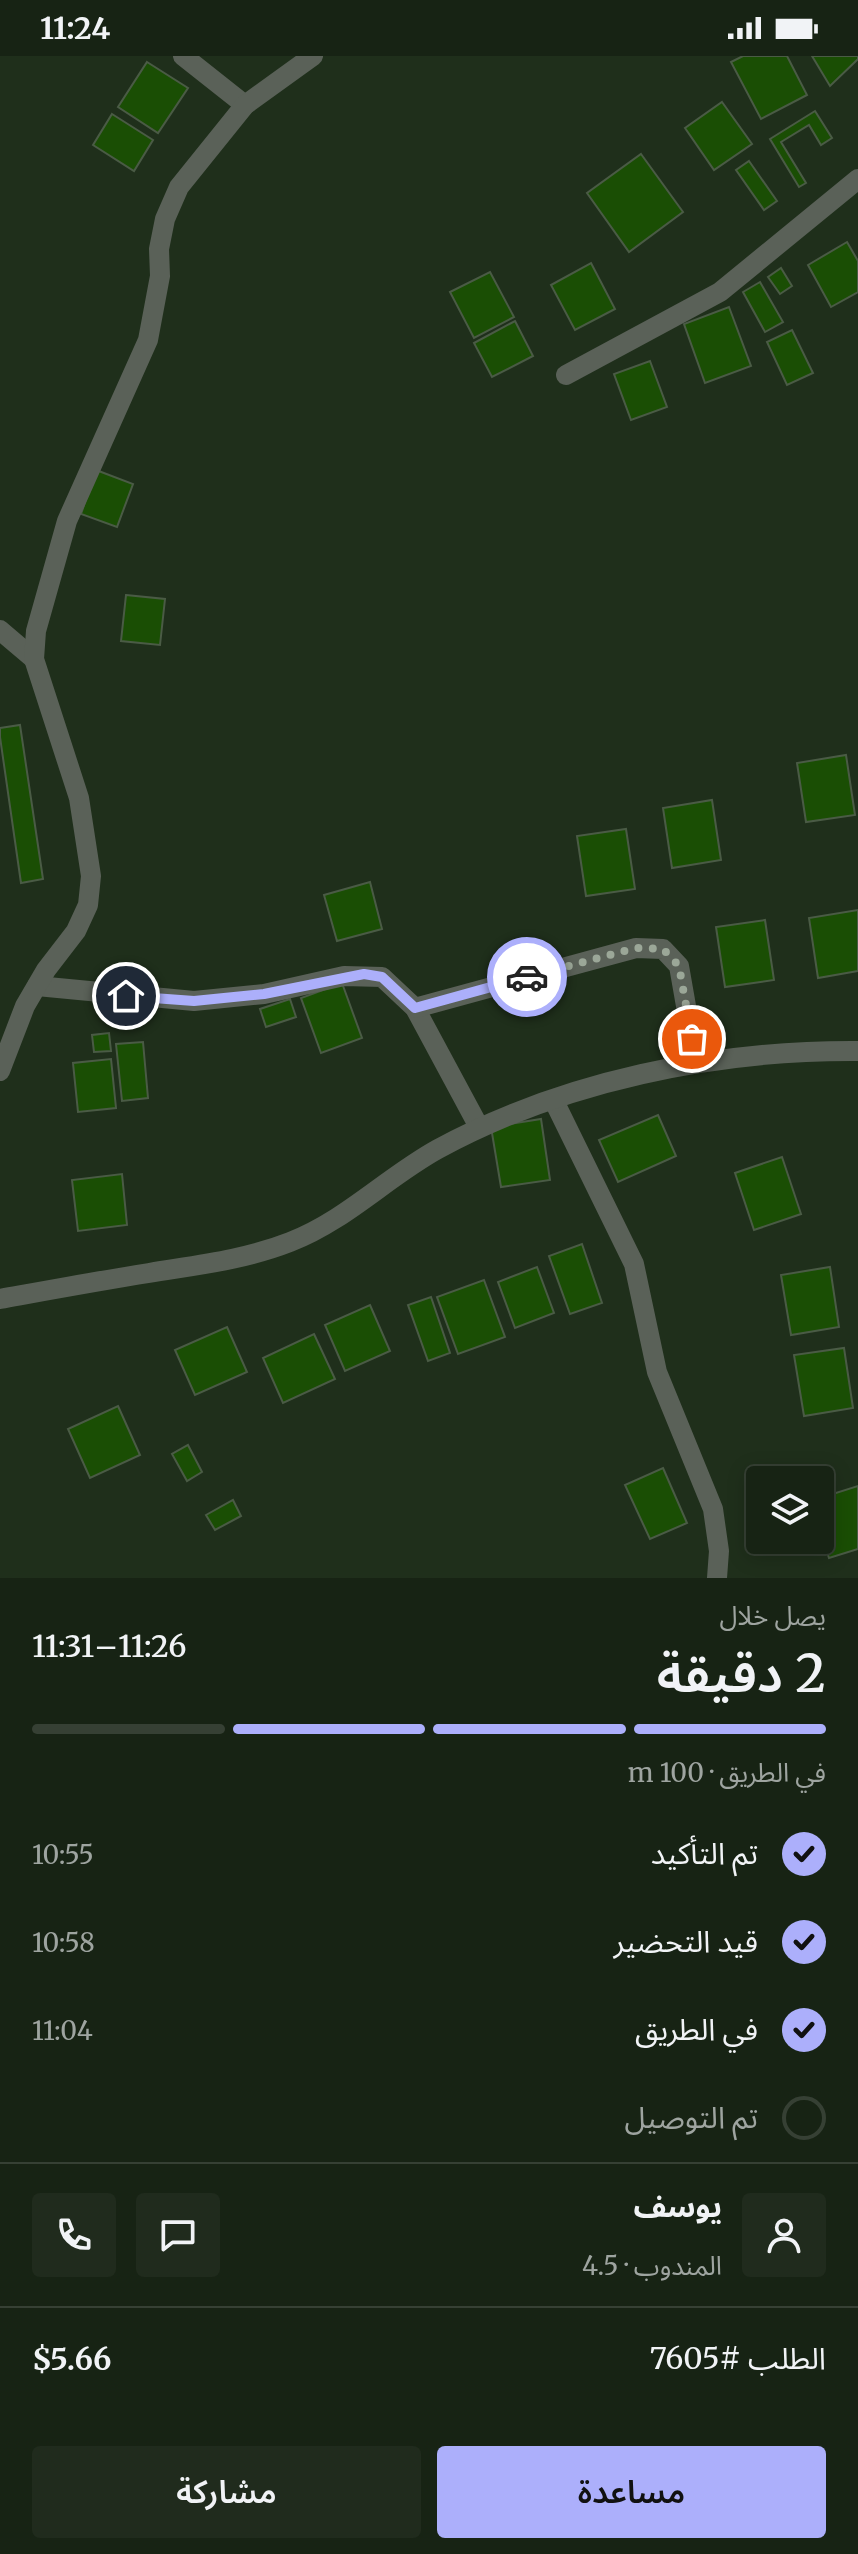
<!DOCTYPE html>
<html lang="ar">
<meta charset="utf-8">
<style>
body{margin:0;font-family:Merriweather,"Noto Sans Arabic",serif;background:#202b1d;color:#f1f3f6;direction:rtl;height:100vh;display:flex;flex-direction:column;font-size:30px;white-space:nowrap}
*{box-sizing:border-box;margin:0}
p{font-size:26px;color:#9ea4a0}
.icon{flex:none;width:44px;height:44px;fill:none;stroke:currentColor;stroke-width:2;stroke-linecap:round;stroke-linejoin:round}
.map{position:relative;height:1522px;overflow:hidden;direction:ltr}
.side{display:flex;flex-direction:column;background:#172314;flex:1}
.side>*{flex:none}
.controls{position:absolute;left:746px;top:1410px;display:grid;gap:16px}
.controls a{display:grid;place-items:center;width:88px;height:88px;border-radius:8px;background:#172314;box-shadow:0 4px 20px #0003,0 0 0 2px #364034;font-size:40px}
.pin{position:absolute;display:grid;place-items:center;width:68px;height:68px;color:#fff;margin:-34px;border:4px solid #fff;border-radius:50%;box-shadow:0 2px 8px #0007}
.courier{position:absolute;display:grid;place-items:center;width:80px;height:80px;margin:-40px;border:6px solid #acaffb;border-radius:50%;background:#fff;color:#222;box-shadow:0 2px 10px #0007}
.head em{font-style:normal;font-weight:600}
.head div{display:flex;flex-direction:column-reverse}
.head{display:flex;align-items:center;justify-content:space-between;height:136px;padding:0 32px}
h1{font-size:52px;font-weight:600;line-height:60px}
.bar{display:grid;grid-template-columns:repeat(4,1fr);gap:12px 8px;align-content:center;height:96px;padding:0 32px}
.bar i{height:10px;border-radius:6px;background:#364034}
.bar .selected{background:#acaffb}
.bar p{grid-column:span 4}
.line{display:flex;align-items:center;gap:20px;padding:0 32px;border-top:2px solid #364034}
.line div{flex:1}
.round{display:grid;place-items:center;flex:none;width:84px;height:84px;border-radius:8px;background:#202b1d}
ol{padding:0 32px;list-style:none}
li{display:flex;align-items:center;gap:24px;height:88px}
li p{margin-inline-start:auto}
li .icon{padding:8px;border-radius:50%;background:#acaffb;color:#111;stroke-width:4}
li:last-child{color:#9ea4a0}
li i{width:44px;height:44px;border:4px solid #364034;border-radius:50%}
.cta{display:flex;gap:16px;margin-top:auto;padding:16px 32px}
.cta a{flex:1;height:92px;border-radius:8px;background:#acaffb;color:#111;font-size:32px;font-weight:600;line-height:92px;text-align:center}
.cta a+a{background:#202b1d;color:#f1f3f6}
.status{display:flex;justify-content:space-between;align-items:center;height:56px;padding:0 40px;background:#172314;direction:ltr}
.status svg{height:22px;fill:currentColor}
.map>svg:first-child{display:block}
</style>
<div class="status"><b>11:24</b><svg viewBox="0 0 49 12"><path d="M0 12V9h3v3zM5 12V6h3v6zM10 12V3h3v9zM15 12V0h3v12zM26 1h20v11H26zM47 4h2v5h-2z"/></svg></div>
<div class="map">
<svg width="858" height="1522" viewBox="0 0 858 1522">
<rect width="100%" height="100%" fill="#1f2f1b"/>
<g fill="#1a4e04" stroke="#4a5b45" stroke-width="2">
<polygon points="743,0 787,0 807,39 761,63 731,6"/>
<polygon points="812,0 858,0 858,3 830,30"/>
<polygon points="147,6 188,32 158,77 118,51"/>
<polygon points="722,46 752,88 714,114 685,72"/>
<polygon points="815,55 832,82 821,89 809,69 781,86 806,127 799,131 770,83"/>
<polygon points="112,58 153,84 134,115 93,89"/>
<polygon points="641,98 683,156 629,196 587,137"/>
<polygon points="749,105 777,145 764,154 736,114"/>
<polygon points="847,186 858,205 858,236 831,251 808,209"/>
<polygon points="591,207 615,253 575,274 551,229"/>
<polygon points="781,212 792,230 780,238 768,221"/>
<polygon points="490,216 514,261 474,282 450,236"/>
<polygon points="760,226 783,266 765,276 743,236"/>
<polygon points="729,251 751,310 705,327 684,268"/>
<polygon points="515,265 533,300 492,321 474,287"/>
<polygon points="792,274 813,317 787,329 767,286"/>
<polygon points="650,305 667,351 631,364 614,318"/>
<polygon points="96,414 133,428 117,471 81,458"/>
<polygon points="126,539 165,543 160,589 121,585"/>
<polygon points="20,669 43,823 21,827 0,681 0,672"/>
<polygon points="846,699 855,759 806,766 797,707"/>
<polygon points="712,744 721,804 672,812 663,752"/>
<polygon points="626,773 635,833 586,840 577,780"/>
<polygon points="370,826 382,873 337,885 324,839"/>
<polygon points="858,854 858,915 818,922 809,862"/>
<polygon points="765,864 774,924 725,931 716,871"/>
<polygon points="342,927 362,982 321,997 301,942"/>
<polygon points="290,943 296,961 266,971 260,953"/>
<polygon points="109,977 111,995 94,996 92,979"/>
<polygon points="143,986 148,1042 122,1045 116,988"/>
<polygon points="111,1003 116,1052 78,1056 73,1007"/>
<polygon points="658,1059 676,1100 618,1126 599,1084"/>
<polygon points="541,1063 550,1124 501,1131 491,1071"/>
<polygon points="782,1101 801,1158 754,1174 735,1117"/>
<polygon points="122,1118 127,1169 78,1175 72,1124"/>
<polygon points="582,1188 602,1247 570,1258 549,1200"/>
<polygon points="537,1211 554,1257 515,1272 498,1226"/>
<polygon points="830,1211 839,1271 791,1279 781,1219"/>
<polygon points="484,1224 505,1281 458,1298 437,1241"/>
<polygon points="431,1241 450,1297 428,1305 408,1249"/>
<polygon points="370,1249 390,1295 345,1315 325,1269"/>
<polygon points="227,1271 247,1316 195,1339 175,1294"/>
<polygon points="314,1278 335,1323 283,1347 263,1302"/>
<polygon points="844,1292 853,1352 804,1360 794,1299"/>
<polygon points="118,1350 140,1399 90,1422 68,1373"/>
<polygon points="188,1389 202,1416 187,1425 172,1398"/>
<polygon points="663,1412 687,1467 650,1483 625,1429"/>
<polygon points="858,1430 858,1493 829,1502 820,1474 820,1442"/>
<polygon points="233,1444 241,1460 215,1474 206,1459"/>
</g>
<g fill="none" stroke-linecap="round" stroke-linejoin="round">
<g stroke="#5a6158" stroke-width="20">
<polyline points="183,0 245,49"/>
<polyline points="566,319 720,236 858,123"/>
<polyline points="0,574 34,603"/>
<polyline points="37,930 194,945 264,938 344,920 382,921 415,952 479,1071"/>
<polyline points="415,952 636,892 663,893 679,910 696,1007"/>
<polyline points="0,1015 25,950 46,914 76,875 88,849 91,820 79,742 34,603 36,575 67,465 148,284 160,220 159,193 165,163 179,131 245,49 313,0"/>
<polyline points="554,1045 634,1208 657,1316 713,1453 719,1495 717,1522"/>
<path d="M 0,1243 C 50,1234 99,1225 149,1217 C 197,1209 244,1204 290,1186 C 345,1165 387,1121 438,1093 C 563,1025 716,994 858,995"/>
</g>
</g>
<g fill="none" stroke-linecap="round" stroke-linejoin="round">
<polyline stroke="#9ba798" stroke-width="8" stroke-dasharray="0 14.4" points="527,921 636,892 663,893 679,910 692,983"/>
<polyline stroke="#acaffb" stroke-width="10" points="126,940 194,945 264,938 364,918 382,921 415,952 527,921"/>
</g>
</svg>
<div class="controls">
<a><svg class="icon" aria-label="layers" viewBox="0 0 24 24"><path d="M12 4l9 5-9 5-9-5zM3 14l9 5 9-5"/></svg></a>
</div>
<div class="pin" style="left:692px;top:983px;background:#ea580c"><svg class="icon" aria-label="bag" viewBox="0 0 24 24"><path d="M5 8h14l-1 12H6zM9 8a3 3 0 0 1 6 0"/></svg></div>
<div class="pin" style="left:126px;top:940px;background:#1f2937"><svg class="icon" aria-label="home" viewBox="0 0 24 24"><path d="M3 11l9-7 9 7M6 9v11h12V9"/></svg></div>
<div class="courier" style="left:527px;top:921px"><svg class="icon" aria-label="car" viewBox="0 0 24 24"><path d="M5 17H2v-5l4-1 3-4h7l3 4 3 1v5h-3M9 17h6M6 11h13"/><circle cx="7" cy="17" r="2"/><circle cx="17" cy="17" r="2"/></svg></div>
</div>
<section class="side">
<div class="head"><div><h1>2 دقيقة</h1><p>يصل خلال</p></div><em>11:26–11:31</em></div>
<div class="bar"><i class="selected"></i><i class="selected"></i><i class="selected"></i><i></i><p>في الطريق · 100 m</p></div>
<ol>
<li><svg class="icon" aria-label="check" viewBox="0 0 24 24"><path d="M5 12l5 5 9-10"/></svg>تم التأكيد<p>10:55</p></li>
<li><svg class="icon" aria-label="check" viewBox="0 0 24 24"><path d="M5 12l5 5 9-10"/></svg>قيد التحضير<p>10:58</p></li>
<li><svg class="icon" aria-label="check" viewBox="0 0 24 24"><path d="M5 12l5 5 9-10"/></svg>في الطريق<p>11:04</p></li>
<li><i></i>تم التوصيل</li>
</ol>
<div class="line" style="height:144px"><a class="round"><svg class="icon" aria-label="person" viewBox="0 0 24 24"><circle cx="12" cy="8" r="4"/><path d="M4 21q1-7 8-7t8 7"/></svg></a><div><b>يوسف</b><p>المندوب · 4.5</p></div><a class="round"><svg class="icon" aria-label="chat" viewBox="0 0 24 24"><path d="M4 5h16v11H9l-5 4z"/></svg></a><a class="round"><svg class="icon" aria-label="phone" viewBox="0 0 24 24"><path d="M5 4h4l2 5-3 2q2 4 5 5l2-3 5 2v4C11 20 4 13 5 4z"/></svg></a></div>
<div class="line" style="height:104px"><div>الطلب #7605</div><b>$5.66</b></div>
<div class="cta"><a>مساعدة</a><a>مشاركة</a></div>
</section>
